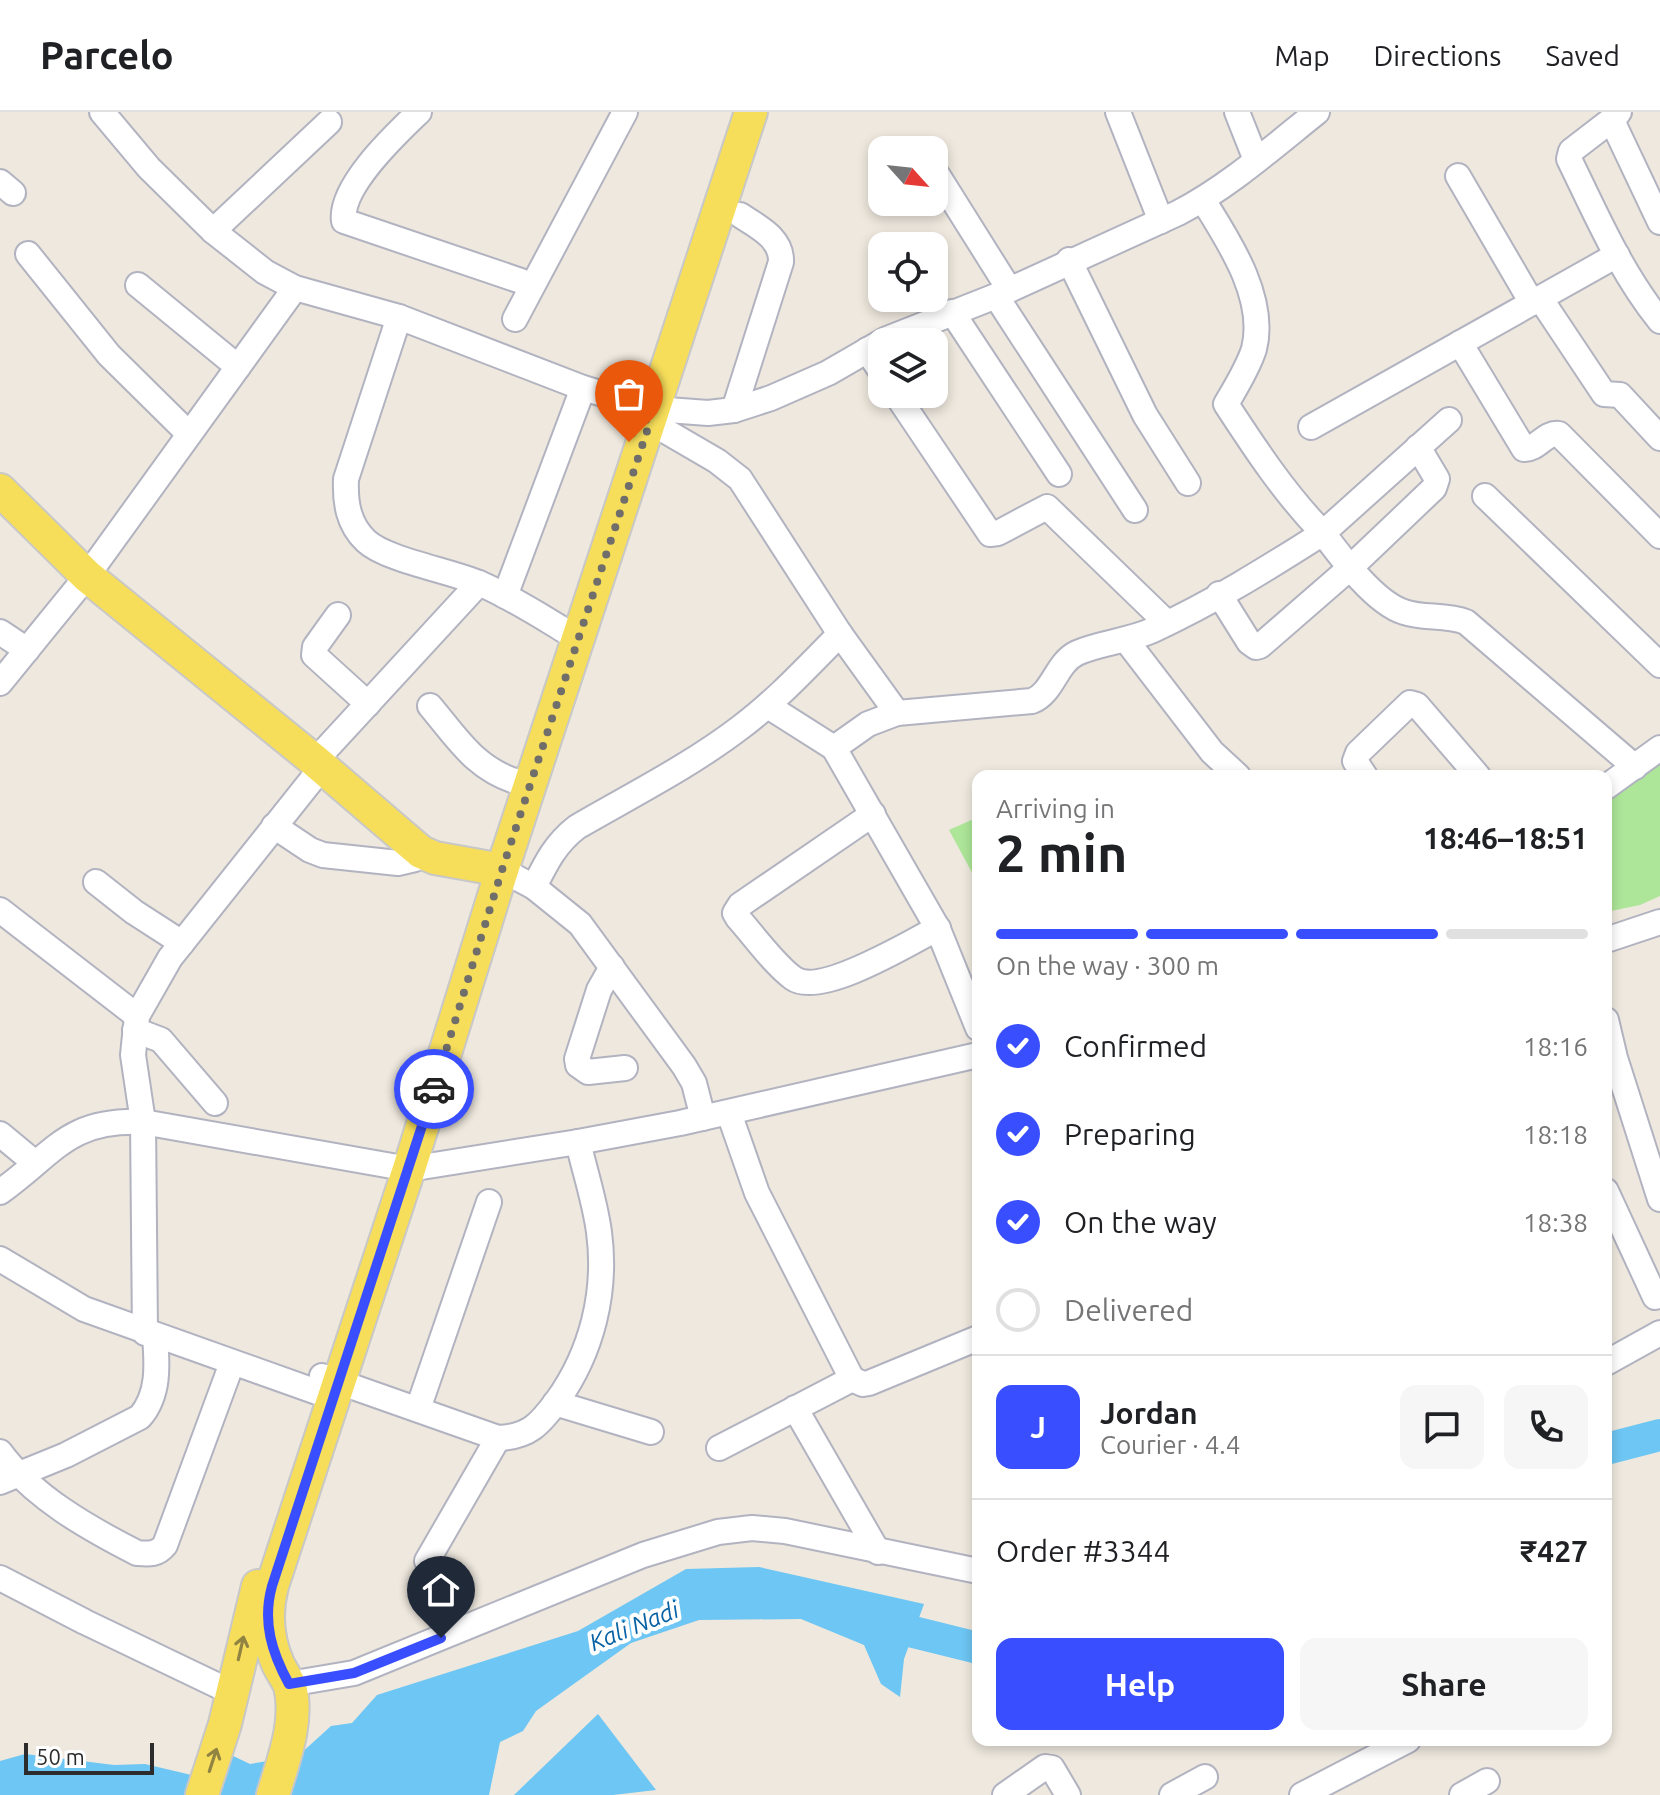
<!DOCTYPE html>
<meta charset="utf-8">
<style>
body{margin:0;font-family:Ubuntu,sans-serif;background:#f6f6f6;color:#202124;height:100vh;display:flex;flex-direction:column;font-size:30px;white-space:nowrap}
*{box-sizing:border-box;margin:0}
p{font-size:26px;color:#757577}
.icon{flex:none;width:44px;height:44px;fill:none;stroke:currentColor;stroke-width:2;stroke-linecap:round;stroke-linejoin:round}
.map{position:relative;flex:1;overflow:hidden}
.panel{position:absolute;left:972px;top:658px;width:640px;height:976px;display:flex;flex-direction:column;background:#fff;border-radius:16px;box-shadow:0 4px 12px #0003}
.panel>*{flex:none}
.needle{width:52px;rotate:117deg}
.tools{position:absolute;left:868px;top:24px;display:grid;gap:16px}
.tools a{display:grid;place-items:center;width:80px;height:80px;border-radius:16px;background:#fff;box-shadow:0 4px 12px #0003;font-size:40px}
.scale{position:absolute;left:24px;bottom:20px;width:130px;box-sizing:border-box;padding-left:8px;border:4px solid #2c2c2c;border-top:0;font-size:22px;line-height:28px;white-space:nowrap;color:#2c2c2c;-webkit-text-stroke:6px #fff;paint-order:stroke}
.pin{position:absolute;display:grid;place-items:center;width:68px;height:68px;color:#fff;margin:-82px -34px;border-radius:50% 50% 50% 0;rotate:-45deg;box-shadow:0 0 8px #0007}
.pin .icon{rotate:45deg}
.courier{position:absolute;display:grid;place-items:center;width:80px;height:80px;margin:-40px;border:6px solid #394fff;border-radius:50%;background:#fff;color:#222;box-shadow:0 2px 10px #0007}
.summary em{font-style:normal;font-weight:700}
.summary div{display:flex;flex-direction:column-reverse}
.summary{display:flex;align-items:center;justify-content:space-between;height:136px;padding:0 24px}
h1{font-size:52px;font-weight:700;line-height:60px}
.bar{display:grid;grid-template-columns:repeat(4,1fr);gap:12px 8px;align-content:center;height:96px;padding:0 24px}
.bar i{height:10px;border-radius:6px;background:#e0e0e0}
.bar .on{background:#394fff}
.bar p{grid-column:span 4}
.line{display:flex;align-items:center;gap:20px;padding:0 24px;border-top:2px solid #e0e0e0}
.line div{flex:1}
.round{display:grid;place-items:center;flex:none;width:84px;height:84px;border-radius:16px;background:#f6f6f6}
ol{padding:0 24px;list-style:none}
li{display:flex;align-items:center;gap:24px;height:88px}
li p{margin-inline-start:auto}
li .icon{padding:8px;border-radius:50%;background:#394fff;color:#fff;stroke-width:4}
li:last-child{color:#757577}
li i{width:44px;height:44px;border:4px solid #e0e0e0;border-radius:50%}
.primary-button{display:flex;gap:16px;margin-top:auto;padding:16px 24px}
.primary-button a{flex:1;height:92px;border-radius:16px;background:#394fff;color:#fff;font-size:32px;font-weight:700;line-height:92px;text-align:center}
.primary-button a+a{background:#f6f6f6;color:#202124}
header{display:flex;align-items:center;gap:48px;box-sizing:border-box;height:112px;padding:0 40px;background:#fff;border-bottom:2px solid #e0e0e0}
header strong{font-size:38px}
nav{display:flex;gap:44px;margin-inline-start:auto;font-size:28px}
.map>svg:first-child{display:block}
</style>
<header>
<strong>Parcelo</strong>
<nav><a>Map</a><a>Directions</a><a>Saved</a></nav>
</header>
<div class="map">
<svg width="1660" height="1683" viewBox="0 0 1660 1683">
<rect width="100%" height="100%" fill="#eee8de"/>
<g fill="#ade698">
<polygon points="1660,642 1660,784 1640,793 1606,800 1606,682"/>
<polygon points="978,705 978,767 976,768 949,718"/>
</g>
<g fill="#6dc6f3">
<polygon points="759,1455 924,1492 904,1547 900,1585 881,1572 864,1533 801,1507 699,1508 631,1531 536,1599 523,1619 500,1630 489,1683 0,1683 0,1649 25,1642 114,1653 145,1652 221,1670 229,1642 250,1652 298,1644 331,1614 352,1611 377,1583 578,1519 686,1457"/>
<polygon points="598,1602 656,1678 613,1683 514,1683"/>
</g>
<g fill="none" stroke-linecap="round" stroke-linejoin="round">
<g stroke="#6dc6f3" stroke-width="32">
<polyline points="1606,1337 1660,1323"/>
<polyline points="873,1510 978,1536"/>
</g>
<defs>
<g id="minor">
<path d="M 102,0 L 149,56 L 213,119 L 265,160 L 295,176 L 399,205 L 583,276 L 654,297 L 708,301 L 734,298 L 771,286 L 828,261 L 887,227 L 996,184 L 1178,101 C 1228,75 1272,36 1317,0"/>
<path d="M 419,0 C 396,22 339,75 344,109 L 521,169"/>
<polyline points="1118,0 1161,109"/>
<polyline points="1237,0 1256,48"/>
<polyline points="1619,0 1614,6 1615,15 1660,110"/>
<path d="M 1614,6 L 1571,39 L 1569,47 C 1596,102 1621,161 1660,209"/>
<polyline points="938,64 1009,177"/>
<polyline points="1458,64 1532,191"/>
<polyline points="0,70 13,81"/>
<polyline points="213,119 329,10"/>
<polyline points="28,142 109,243 189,322"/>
<polyline points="1069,148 1145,303 1188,371"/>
<polyline points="138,173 238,255"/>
<polyline points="996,184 1135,398"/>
<polyline points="1540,186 1604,282 1620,283 1660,326"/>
<polyline points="952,200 1059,362"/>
<path d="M 399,205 L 346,367 C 345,390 348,412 366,429 C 386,448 452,459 481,472 C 511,485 539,503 567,520"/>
<polyline points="515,207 625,0"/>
<path d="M 1460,231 L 1524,337 C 1537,338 1545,320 1559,322 L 1660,424"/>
<polyline points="867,238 882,261"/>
<polyline points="896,282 990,422 998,421 1047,395 1167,511"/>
<path d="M 734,298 L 781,150 C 782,126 758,115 740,103"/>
<polyline points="638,303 717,349 740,367 840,522 897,601"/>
<path d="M 1449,308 L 1323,421 C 1341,445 1375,491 1404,500 C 1424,507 1445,502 1466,510 L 1635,655"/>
<polyline points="1311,315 1617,143"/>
<polyline points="1485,384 1660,553"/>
<polyline points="1219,482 1249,530 1256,535 1260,534 1351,455 1434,376 1437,367 1418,335"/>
<polyline points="505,484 583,276"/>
<polyline points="338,503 315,535 314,543 368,592"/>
<polyline points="0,520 27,538"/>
<polyline points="1126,528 1212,640 1238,664"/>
<polyline points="0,571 87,464 295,176"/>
<path d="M 430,594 C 458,627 475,657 518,670"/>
<path d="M 768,594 L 834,636 L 868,612 L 897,601 L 1032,589 C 1053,581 1056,551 1077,541 C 1099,531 1129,529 1153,518 C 1212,491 1268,456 1323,421 C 1285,382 1256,338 1226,292 C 1236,275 1248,256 1254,237 C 1267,186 1228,128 1203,88"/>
<polyline points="834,636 938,817 978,916"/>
<polyline points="315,649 479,471"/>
<polyline points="1365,664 1355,649 1358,641 1410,591 1417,593 1478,664"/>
<polyline points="1606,675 1660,636"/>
<path d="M 873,702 L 740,793 L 735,801 L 738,806 C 754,824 774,852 793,866 C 820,886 911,830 938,816"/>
<polyline points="274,714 310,738 323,743 398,751 415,747 421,740"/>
<polyline points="502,758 534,775 580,812 684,954 694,971 703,1006"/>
<polyline points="96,770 134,800 182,831"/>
<path d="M 534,775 C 546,751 555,732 577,715 C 632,683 690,654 741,615 C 777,588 808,554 840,522"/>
<polyline points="0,798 137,904"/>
<polyline points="1606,828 1660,810"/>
<polyline points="612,855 599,878 577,947 578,953 588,960 625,956"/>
<polyline points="1606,908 1615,946 1660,1087"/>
<polyline points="135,918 161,928 215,991"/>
<polyline points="729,1001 757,1081 852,1267 863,1272 869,1271 978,1226"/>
<polyline points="0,1022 35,1051"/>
<polyline points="1606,1079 1655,1185"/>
<path d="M 0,1080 C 55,1041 67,1007 143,1010 L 409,1057 L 578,1030 L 680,1011 L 978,943"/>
<polyline points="0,1147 84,1197 317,1280"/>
<polyline points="145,1221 143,1010 133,943 137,904 170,846 322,655"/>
<polyline points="1606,1251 1660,1221"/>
<path d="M 322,1264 L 498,1326 C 529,1325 540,1312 557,1289 C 592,1240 607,1180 599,1120 C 595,1090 585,1060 578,1030"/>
<polyline points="555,1291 651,1320"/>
<polyline points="795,1296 878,1440"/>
<polyline points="418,1297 489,1090"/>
<polyline points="719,1336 852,1267"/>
<path d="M 0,1340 C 33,1385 88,1416 137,1441 C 149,1442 157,1443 165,1433 L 232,1251"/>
<path d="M 0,1370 L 66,1343 L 140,1305 C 160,1282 157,1251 155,1224"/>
<polyline points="427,1449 498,1326"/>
<polyline points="0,1466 85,1510 231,1580"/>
<polyline points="289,1572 354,1561 643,1443 718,1420 752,1416 785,1419 978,1459"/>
<polyline points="1005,1683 1045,1655 1052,1656 1068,1683"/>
<polyline points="1172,1683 1205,1665"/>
<polyline points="1302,1683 1408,1628"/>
<polyline points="1462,1683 1487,1669"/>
</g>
<g id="major">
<polyline points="0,378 87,464 315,649 421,740 435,746 502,758"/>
<polyline points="202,1683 225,1612 258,1474"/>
<path d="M 273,1683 C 283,1649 299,1610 290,1574 C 287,1567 282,1560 278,1552 C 267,1527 265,1501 272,1474 L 409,1057 L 502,758 L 751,0"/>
</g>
</defs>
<use href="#minor" stroke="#b2b3c0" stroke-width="28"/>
<use href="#major" stroke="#c8c8c8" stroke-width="36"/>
<use href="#minor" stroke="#fff" stroke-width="24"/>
<use href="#major" stroke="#f6dd5a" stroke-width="32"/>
</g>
<defs><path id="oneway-shaft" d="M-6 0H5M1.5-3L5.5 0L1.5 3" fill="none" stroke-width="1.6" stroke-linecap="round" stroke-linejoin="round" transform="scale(2)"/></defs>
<g stroke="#918443">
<use href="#oneway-shaft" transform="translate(241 1536) rotate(-77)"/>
<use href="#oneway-shaft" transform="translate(213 1648) rotate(-72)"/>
</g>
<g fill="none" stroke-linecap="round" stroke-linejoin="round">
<polyline stroke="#706e6a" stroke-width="8" stroke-dasharray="0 14.4" points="434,977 502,758 650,310 638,303 629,330"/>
<path stroke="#394fff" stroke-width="10" d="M 434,977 L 272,1474 C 262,1510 272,1541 289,1572 L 354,1561 L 441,1526"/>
</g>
<g text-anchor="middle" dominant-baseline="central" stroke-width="8" stroke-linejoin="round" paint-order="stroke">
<g font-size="24" font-style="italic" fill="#0862a3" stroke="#fff">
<text transform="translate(634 1514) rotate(-22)">Kali Nadi</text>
</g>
</g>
</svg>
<div class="tools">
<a><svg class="needle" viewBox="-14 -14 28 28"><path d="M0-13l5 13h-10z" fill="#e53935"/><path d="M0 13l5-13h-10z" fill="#757577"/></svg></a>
<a><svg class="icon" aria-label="locate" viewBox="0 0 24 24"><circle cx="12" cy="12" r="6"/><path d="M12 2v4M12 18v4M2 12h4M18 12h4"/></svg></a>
<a><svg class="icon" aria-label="layers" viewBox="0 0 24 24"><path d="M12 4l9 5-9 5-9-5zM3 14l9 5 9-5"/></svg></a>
</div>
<div class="scale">50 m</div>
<div class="pin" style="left:629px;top:330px;background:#ea580c"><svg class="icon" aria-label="bag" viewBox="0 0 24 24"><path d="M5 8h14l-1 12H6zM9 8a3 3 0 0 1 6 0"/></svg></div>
<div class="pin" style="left:441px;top:1526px;background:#1f2937"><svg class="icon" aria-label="home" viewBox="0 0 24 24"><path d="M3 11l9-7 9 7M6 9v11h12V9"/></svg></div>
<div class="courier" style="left:434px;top:977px"><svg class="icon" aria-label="car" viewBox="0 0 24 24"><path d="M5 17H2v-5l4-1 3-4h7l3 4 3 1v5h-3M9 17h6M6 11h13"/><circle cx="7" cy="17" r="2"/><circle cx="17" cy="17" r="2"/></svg></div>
<section class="panel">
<div class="summary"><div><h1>2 min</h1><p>Arriving in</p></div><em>18:46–18:51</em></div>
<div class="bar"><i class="on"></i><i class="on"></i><i class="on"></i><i></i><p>On the way · 300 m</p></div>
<ol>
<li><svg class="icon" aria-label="check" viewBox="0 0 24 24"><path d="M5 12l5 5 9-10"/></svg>Confirmed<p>18:16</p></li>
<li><svg class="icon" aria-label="check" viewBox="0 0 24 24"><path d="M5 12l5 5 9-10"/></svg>Preparing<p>18:18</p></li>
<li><svg class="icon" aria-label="check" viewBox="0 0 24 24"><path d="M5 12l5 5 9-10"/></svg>On the way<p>18:38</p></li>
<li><i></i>Delivered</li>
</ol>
<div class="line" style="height:144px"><b class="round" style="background:#394fff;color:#fff">J</b><div><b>Jordan</b><p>Courier · 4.4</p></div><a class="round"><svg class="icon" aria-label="chat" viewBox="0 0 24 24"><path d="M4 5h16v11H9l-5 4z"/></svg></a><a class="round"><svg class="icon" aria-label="phone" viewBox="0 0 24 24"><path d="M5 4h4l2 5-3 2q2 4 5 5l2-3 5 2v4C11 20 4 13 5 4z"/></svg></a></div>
<div class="line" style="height:104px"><div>Order #3344</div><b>₹427</b></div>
<div class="primary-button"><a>Help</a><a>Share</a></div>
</section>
</div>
